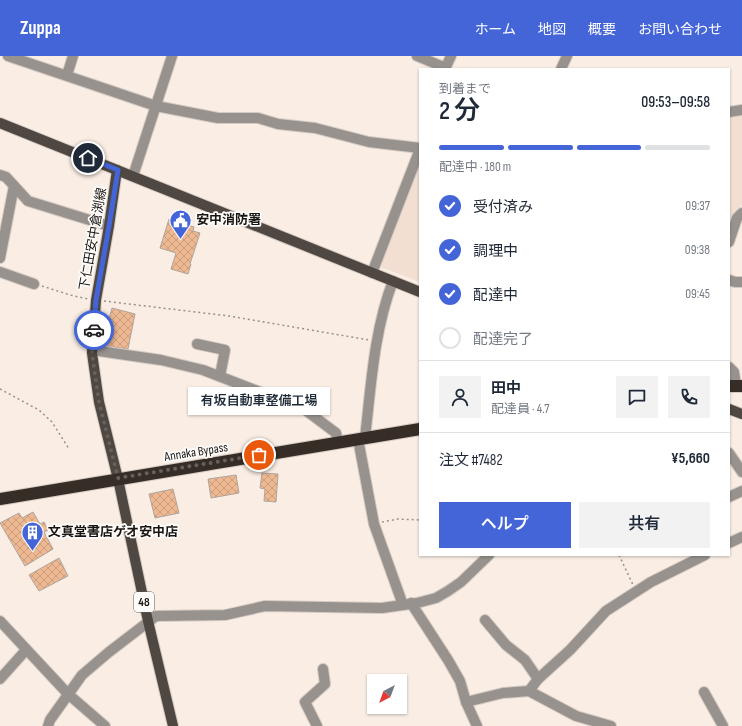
<!DOCTYPE html>
<html lang="ja">
<meta charset="utf-8">
<style>
body{margin:0;font-family:"Sofia Sans Condensed","Noto Sans JP",sans-serif;background:#f2f2f3;color:#1f2937;height:100vh;display:flex;flex-direction:column;font-size:15px;white-space:nowrap}
*{box-sizing:border-box;margin:0}
p{font-size:13px;color:#747a83}
.icon{flex:none;width:22px;height:22px;fill:none;stroke:currentColor;stroke-width:2;stroke-linecap:round;stroke-linejoin:round}
.map{position:relative;flex:1;overflow:hidden}
.details{position:absolute;left:419px;top:12px;width:311px;height:488px;display:flex;flex-direction:column;background:#fff;border-radius:0px;box-shadow:0 1px 3px #0004}
.details>*{flex:none}
.needle{width:26px;rotate:221deg}
.fabs{position:absolute;left:367px;top:618px;display:grid;gap:8px}
.fabs a{display:grid;place-items:center;width:40px;height:40px;border-radius:0px;background:#fff;box-shadow:0 1px 3px #0004;font-size:20px}
.pin{position:absolute;display:grid;place-items:center;width:34px;height:34px;color:#fff;margin:-17px;border:2px solid #fff;border-radius:50%;box-shadow:0 1px 4px #0007}
.courier{position:absolute;display:grid;place-items:center;width:40px;height:40px;margin:-20px;border:3px solid #4465d8;border-radius:50%;background:#fff;color:#222;box-shadow:0 1px 5px #0007}
.bubble{position:absolute;height:28px;border-radius:0px;background:#fff;box-shadow:0 1px 3px #0004;font-size:13px;font-weight:600;line-height:28px;text-align:center}
.summary em{font-style:normal;font-weight:600}
.summary div{display:flex;flex-direction:column-reverse}
.summary{display:flex;align-items:center;justify-content:space-between;height:68px;padding:0 20px}
h1{font-size:26px;font-weight:600;line-height:30px}
.bar{display:grid;grid-template-columns:repeat(4,1fr);gap:6px 4px;align-content:center;height:48px;padding:0 20px}
.bar i{height:5px;border-radius:3px;background:#e0e1e3}
.bar .on{background:#4465d8}
.bar p{grid-column:span 4}
.line{display:flex;align-items:center;gap:10px;padding:0 20px;border-top:1px solid #e0e1e3}
.line div{flex:1}
.round{display:grid;place-items:center;flex:none;width:42px;height:42px;border-radius:0px;background:#f2f2f3}
ol{padding:0 20px;list-style:none}
li{display:flex;align-items:center;gap:12px;height:44px}
li p{margin-inline-start:auto}
li .icon{padding:4px;border-radius:50%;background:#4465d8;color:#fff;stroke-width:4}
li:last-child{color:#747a83}
li i{width:22px;height:22px;border:2px solid #e0e1e3;border-radius:50%}
.action{display:flex;gap:8px;margin-top:auto;padding:8px 20px}
.action a{flex:1;height:46px;border-radius:0px;background:#4465d8;color:#fff;font-size:16px;font-weight:600;line-height:46px;text-align:center}
.action a+a{background:#f2f2f3;color:#1f2937}
header{display:flex;align-items:center;gap:24px;box-sizing:border-box;height:56px;padding:0 20px;background:#4465d8;color:#fff}
header strong{font-size:19px}
nav{display:flex;gap:22px;margin-inline-start:auto;font-size:14px}
.map>svg:first-child{display:block}
</style>
<header>
<strong>Zuppa</strong>
<nav><a>ホーム</a><a>地図</a><a>概要</a><a>お問い合わせ</a></nav>
</header>
<div class="map">
<svg width="742" height="670" viewBox="0 0 742 670">
<defs>
<pattern id="building-cross-hatch" width="8" height="8" patternUnits="userSpaceOnUse"><rect width="8" height="8" fill="#edb892"/><path d="M0 0l8 8M0 8l8-8" fill="none" stroke="#ca9d7d"/></pattern>
</defs>
<rect width="100%" height="100%" fill="#f9ede4"/>
<g fill="#f2dfd2">
<polygon points="729,57 742,57 742,148 733,164 729,181"/>
<polygon points="420,101 420,226 378,210"/>
</g>
<g fill="url(#building-cross-hatch)" stroke="#b0a59d">
<polygon points="169,163 194,171 193,175 200,177 190,208 191,208 188,218 171,213 176,197 160,192"/>
<polygon points="112,252 135,258 128,293 107,290 113,264 109,263"/>
<polygon points="262,417 278,418 276,446 264,445 265,433 260,432"/>
<polygon points="236,419 239,437 211,442 208,423"/>
<polygon points="173,433 179,457 155,462 149,438"/>
<polygon points="33,456 40,468 44,466 48,474 44,476 53,493 25,510 0,467 19,457 22,462"/>
<polygon points="59,502 68,520 39,535 29,519"/>
</g>
<g fill="none" stroke-linecap="round" stroke-linejoin="round">
<defs>
<g id="minor">
<polyline points="8,0 156,50 218,62 258,62 278,68 315,72 369,86 420,92"/>
<polyline points="417,0 446,12"/>
<polyline points="445,13 451,0"/>
<polyline points="561,13 567,0"/>
<polyline points="67,19 73,0"/>
<polyline points="729,56 742,54"/>
<polyline points="0,119 6,121 28,145 109,170"/>
<polyline points="133,120 172,0"/>
<polyline points="729,186 737,162 742,157"/>
<polyline points="0,202 14,130"/>
<polyline points="0,216 34,228"/>
<polyline points="372,217 420,93"/>
<polyline points="729,224 735,226 742,226"/>
<polyline points="197,288 225,294 220,320"/>
<polyline points="92,294 161,304 203,314 304,353 336,377 338,386"/>
<polyline points="729,311 734,316 736,330"/>
<path d="M 365,382 C 371,330 374,274 393,225"/>
<polyline points="358,383 374,468 403,549"/>
<polyline points="729,397 742,416"/>
<polyline points="729,441 742,435"/>
<polyline points="729,487 742,481"/>
<polyline points="411,547 448,604 460,625 466,646 477,670"/>
<polyline points="485,564 506,589 525,604 538,623"/>
<polyline points="0,565 68,638 105,670"/>
<polyline points="0,623 26,594"/>
<polyline points="529,635 538,623 570,594 606,555 651,526 705,499"/>
<polyline points="704,636 723,670"/>
<polyline points="466,646 503,637 529,635 576,660 611,670"/>
<polyline points="48,670 50,664 82,619 109,596 156,560 225,559 265,550 382,552 417,547 436,542 448,535 461,526 489,499"/>
<polyline points="317,670 305,646 325,628 323,613"/>
</g>
<g id="major">
<polyline points="0,67 420,236"/>
<polyline points="117,114 109,170 96,244 92,297 99,346 118,423 148,565 173,670"/>
<polyline points="729,353 742,358"/>
</g>
<g id="highway">
<polyline points="729,330 742,330"/>
<polyline points="0,443 420,373"/>
</g>
</defs>
<use href="#minor" stroke="#d5cac2" stroke-width="12"/>
<use href="#major" stroke="#d5cac2" stroke-width="12"/>
<use href="#highway" stroke="#d5cac2" stroke-width="14"/>
<g stroke="#9a918b" stroke-width="1.5" stroke-dasharray="2 3" stroke-linecap="butt">
<polyline points="42,230 70,239 88,243"/>
<polyline points="104,245 229,260 369,284"/>
<polyline points="0,333 39,354 52,366 69,393"/>
<polyline points="382,466 398,463 420,464"/>
<polyline points="619,499 633,529"/>
</g>
<use href="#minor" stroke="#97928e" stroke-width="10"/>
<use href="#major" stroke="#4f4741" stroke-width="10"/>
<use href="#highway" stroke="#362d27" stroke-width="12"/>
</g>
<g fill="none" stroke-linecap="round" stroke-linejoin="round">
<polyline stroke="#67605b" stroke-width="4" stroke-dasharray="0 7.2" points="94,274 92,297 99,346 118,422 259,399"/>
<polyline stroke="#4465d8" stroke-width="5" points="88,102 118,114 109,170 96,244 94,274"/>
</g>
<defs>
<symbol id="civic-pin" viewBox="-11 -11 22 30"><path d="M0 17L-7.5 6A9.5 9.5 0 1 1 7.5 6Z" fill="#4465d8" stroke="#fefcfa"/><path d="M-.6-6.5H3V-4.5H.6V-3L4-1V1h2V6H-6V1h2V-1L-.6-3ZM-1.2 2.5V6h2.4V2.5Z" fill="#fff"/></symbol>
<symbol id="building-pin" viewBox="-11 -11 22 30"><path d="M0 17L-7.5 6A9.5 9.5 0 1 1 7.5 6Z" fill="#4465d8" stroke="#fefcfa"/><path d="M-4-6H4V6H1V3H-1V6H-4ZM-2.5-4.3h1.7v1.8h-1.7ZM.8-4.3h1.7v1.8H.8ZM-2.5-1h1.7V.8h-1.7ZM.8-1h1.7V.8H.8Z" fill="#fff"/></symbol>
</defs>
<g fill-rule="evenodd">
<use href="#civic-pin" x="168" y="152" width="25" height="34"/>
<use href="#building-pin" x="20" y="464" width="25" height="34"/>
</g>
<g text-anchor="middle" dominant-baseline="central" stroke-width="3.5" stroke-linejoin="round" paint-order="stroke">
<rect fill="#fefcfa" stroke="#5d5a57" stroke-width="1" x="134" y="536" width="20" height="20" rx="3"/>
<g font-size="12" font-weight="bold" fill="#181411">
<text x="144" y="546">48</text>
</g>
<g font-size="13" font-weight="bold" fill="#181411" stroke="#fefcfa" text-anchor="start">
<text x="196" y="164">安中消防署</text>
<text x="48" y="476">文真堂書店ゲオ安中店</text>
</g>
<g font-size="13" fill="#181411" stroke="#fefcfa">
<text transform="translate(93 183) rotate(-80)">下仁田安中倉渕線</text>
<text transform="translate(196 396) rotate(-9)">Annaka Bypass</text>
</g>
</g>
</svg>
<div class="fabs">
<a><svg class="needle" viewBox="-14 -14 28 28"><path d="M0-13l5 13h-10z" fill="#e53935"/><path d="M0 13l5-13h-10z" fill="#747a83"/></svg></a>
</div>
<div class="pin" style="left:259px;top:399px;background:#ea580c"><svg class="icon" aria-label="bag" viewBox="0 0 24 24"><path d="M5 8h14l-1 12H6zM9 8a3 3 0 0 1 6 0"/></svg></div>
<div class="pin" style="left:88px;top:102px;background:#1f2937"><svg class="icon" aria-label="home" viewBox="0 0 24 24"><path d="M3 11l9-7 9 7M6 9v11h12V9"/></svg></div>
<div class="courier" style="left:94px;top:274px"><svg class="icon" aria-label="car" viewBox="0 0 24 24"><path d="M5 17H2v-5l4-1 3-4h7l3 4 3 1v5h-3M9 17h6M6 11h13"/><circle cx="7" cy="17" r="2"/><circle cx="17" cy="17" r="2"/></svg></div>
<div class="bubble" style="left:188px;top:331px;width:142px">有坂自動車整備工場</div>
<section class="details">
<div class="summary"><div><h1>2 分</h1><p>到着まで</p></div><em>09:53–09:58</em></div>
<div class="bar"><i class="on"></i><i class="on"></i><i class="on"></i><i></i><p>配達中 · 180 m</p></div>
<ol>
<li><svg class="icon" aria-label="check" viewBox="0 0 24 24"><path d="M5 12l5 5 9-10"/></svg>受付済み<p>09:37</p></li>
<li><svg class="icon" aria-label="check" viewBox="0 0 24 24"><path d="M5 12l5 5 9-10"/></svg>調理中<p>09:38</p></li>
<li><svg class="icon" aria-label="check" viewBox="0 0 24 24"><path d="M5 12l5 5 9-10"/></svg>配達中<p>09:45</p></li>
<li><i></i>配達完了</li>
</ol>
<div class="line" style="height:72px"><a class="round"><svg class="icon" aria-label="person" viewBox="0 0 24 24"><circle cx="12" cy="8" r="4"/><path d="M4 21q1-7 8-7t8 7"/></svg></a><div><b>田中</b><p>配達員 · 4.7</p></div><a class="round"><svg class="icon" aria-label="chat" viewBox="0 0 24 24"><path d="M4 5h16v11H9l-5 4z"/></svg></a><a class="round"><svg class="icon" aria-label="phone" viewBox="0 0 24 24"><path d="M5 4h4l2 5-3 2q2 4 5 5l2-3 5 2v4C11 20 4 13 5 4z"/></svg></a></div>
<div class="line" style="height:52px"><div>注文 #7482</div><b>¥5,660</b></div>
<div class="action"><a>ヘルプ</a><a>共有</a></div>
</section>
</div>
